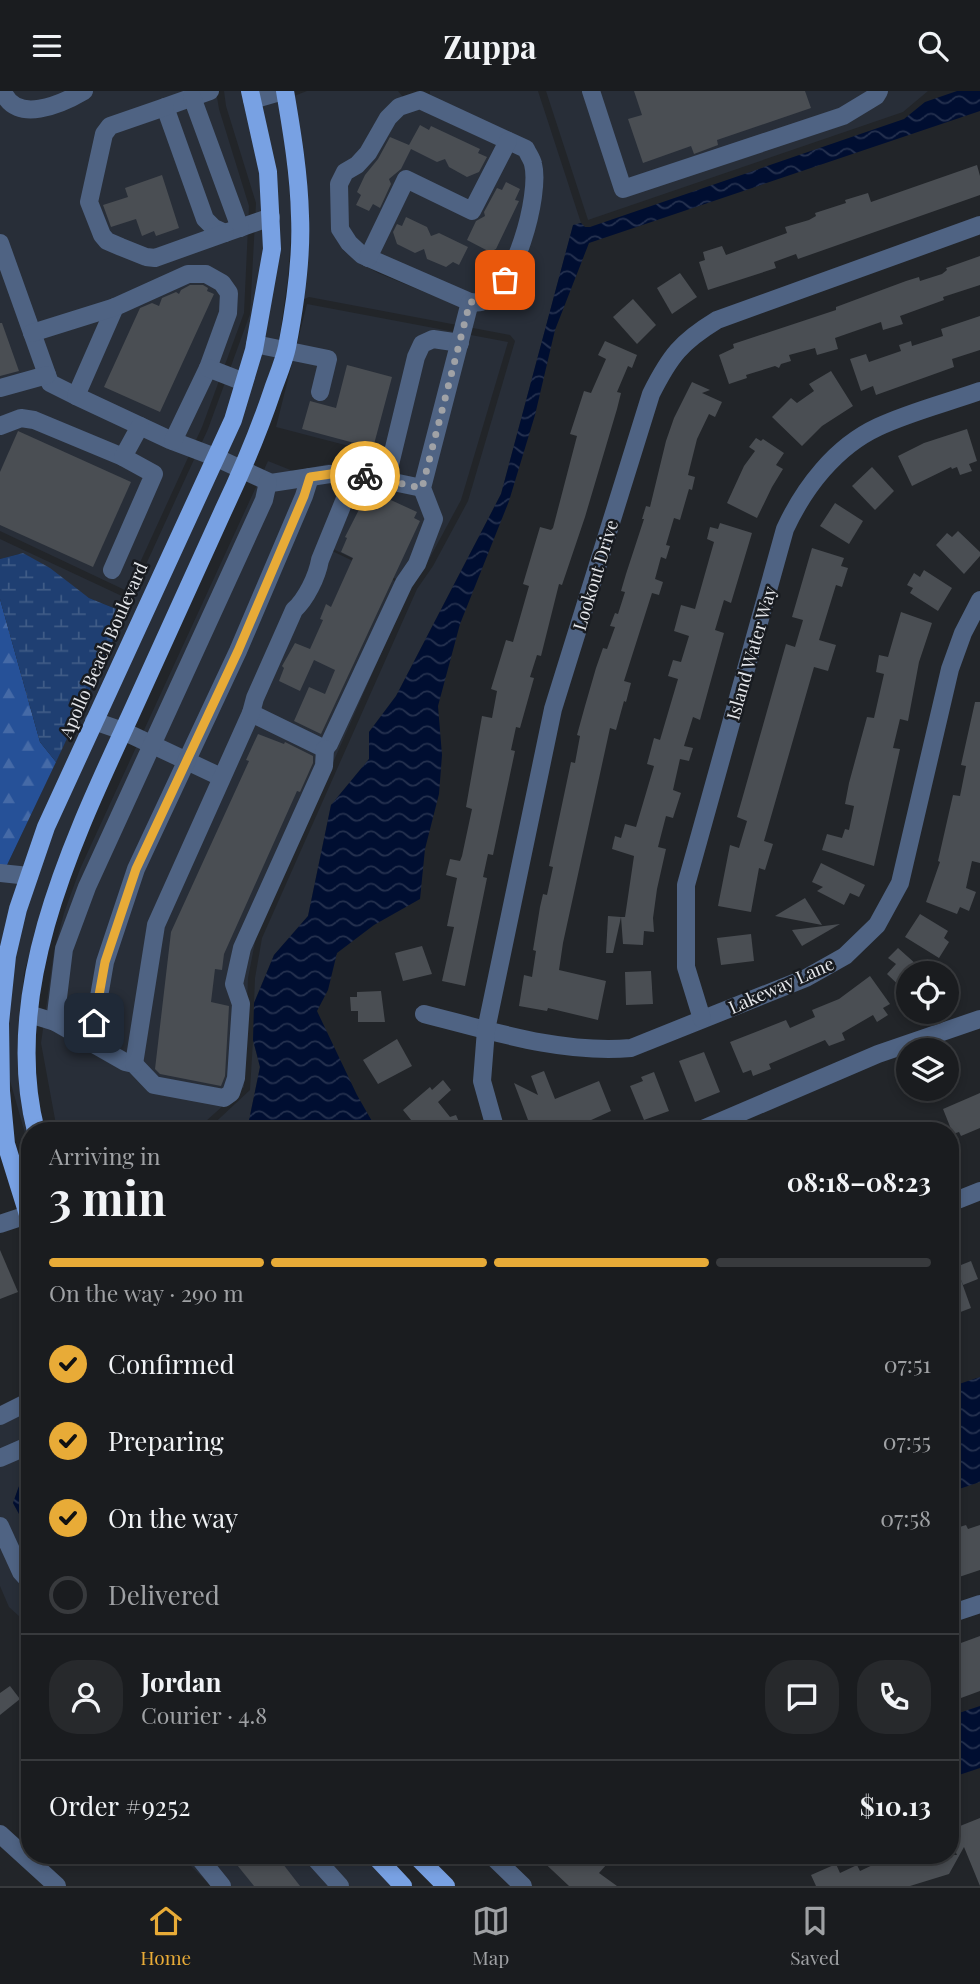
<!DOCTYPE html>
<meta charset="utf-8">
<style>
body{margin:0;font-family:"Playfair Display",serif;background:#27292c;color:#f1f3f6;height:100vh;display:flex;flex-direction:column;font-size:26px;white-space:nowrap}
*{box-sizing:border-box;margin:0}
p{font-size:23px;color:#9fa1a4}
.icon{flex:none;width:38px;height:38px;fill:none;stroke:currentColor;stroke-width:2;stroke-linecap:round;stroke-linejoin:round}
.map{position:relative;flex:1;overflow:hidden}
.side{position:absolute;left:21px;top:1031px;width:938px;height:742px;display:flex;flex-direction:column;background:#1a1c1f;border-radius:28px;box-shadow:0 4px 10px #0003,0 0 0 2px #383a3d}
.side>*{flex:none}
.tools{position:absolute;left:896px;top:870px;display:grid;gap:14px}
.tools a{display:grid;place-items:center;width:63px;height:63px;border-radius:50%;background:#1a1c1f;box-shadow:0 4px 10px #0003,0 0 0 2px #383a3d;font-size:35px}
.pin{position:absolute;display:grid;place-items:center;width:60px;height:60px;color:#fff;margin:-30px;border-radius:14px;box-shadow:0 4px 10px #0006}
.courier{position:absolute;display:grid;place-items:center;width:70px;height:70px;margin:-35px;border:5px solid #e8ab37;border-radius:50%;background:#fff;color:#222;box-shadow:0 2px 9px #0007}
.headline em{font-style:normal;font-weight:700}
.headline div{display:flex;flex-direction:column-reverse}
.headline{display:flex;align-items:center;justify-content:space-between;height:119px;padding:0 28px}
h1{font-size:46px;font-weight:700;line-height:52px}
.bar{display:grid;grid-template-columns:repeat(4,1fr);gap:10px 7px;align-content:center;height:84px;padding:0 28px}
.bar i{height:9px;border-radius:5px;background:#383a3d}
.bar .active{background:#e8ab37}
.bar p{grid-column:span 4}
.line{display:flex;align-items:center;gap:18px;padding:0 28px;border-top:2px solid #383a3d}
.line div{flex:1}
.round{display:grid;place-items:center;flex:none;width:74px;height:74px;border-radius:28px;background:#27292c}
ol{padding:0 28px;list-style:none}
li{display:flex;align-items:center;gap:21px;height:77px}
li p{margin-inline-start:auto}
li .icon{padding:7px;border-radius:50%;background:#e8ab37;color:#111;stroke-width:4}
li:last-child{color:#9fa1a4}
li i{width:38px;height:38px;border:4px solid #383a3d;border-radius:50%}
header{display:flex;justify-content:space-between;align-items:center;height:91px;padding:0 28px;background:#1a1c1f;font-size:32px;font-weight:700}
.dock{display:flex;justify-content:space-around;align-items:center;height:98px;border-top:2px solid #383a3d;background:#1a1c1f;font-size:19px;color:#9fa1a4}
.dock a{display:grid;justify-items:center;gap:4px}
.dock .active{color:#e8ab37}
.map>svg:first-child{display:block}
</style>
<header><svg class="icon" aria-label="menu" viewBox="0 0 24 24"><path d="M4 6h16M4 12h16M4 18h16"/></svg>Zuppa<svg class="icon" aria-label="search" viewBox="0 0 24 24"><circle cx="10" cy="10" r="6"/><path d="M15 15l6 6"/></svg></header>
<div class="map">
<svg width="980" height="1795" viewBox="0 0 980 1795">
<defs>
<pattern id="forest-firs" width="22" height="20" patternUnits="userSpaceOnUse" patternTransform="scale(1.75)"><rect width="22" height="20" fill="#265198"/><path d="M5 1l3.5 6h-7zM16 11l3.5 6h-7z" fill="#456aa7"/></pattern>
<pattern id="wetland-marsh" width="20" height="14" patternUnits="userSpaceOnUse" patternTransform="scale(1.75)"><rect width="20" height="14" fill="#1f3f72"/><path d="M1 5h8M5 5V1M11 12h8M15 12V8" fill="none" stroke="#3f5b86"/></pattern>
<pattern id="water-waves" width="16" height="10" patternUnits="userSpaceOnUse" patternTransform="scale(1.75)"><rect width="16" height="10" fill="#000e31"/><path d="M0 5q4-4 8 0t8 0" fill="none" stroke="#25314f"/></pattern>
</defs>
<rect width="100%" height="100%" fill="#222529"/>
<g fill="#282e38">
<polygon points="0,0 216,0 219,18 249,115 244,222 202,336 127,500 0,440"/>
<polygon points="224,0 241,0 260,83 264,158 246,258 225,327 38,734 0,859 0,776 7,774 126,522 89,507 23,462 0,468 0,448 124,506 132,504 208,338 250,223 256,112 226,15"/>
<polygon points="307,0 398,0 403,6 353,68 333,142 343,159 358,171 378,182 461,216 511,194 531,151 538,127 543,97 541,71 533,54 430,4 430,0 538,0 581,132 573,135 501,403 396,605 369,641 369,668 331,714 308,825 274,864 254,912 255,887 262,847 417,498 433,475 468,410 515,250 510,244 309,206 302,209 294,5"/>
<polygon points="546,0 928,0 903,21 588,129"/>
<polygon points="278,10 284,41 292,128 288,187 278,257 252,335 44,813 24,882 19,953 22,1018 30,1048 30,1060 9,986 8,931 15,865 26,819 53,738 240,332 276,79 262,15"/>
<polygon points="419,18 520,65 526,75 527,97 516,146 498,185 480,203 472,203 386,166 367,156 355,146 348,134 347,94 351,87 394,32 403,23"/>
<polygon points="307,213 508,251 461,409 427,472 411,495 333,458 372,361 276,336"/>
<polygon points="268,370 293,380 334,372 365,372 330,459 410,497 256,846 248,887 244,996 196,1039 57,1039 41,952 54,860 64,822 80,778"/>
<polygon points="253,949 260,976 247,1039 206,1040 250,999"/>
<polygon points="30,1319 30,1345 0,1359 0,1334"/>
<polygon points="30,1363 30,1386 20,1393 13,1412 30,1443 30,1535 9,1516 0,1495 0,1376"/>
<polygon points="180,1764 362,1764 391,1795 211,1795"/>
</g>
<polygon fill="url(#forest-firs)" points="0,508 40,651 56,671 7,774 0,776"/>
<polygon fill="url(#wetland-marsh)" points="23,462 50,477 89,507 126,522 56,671 40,651 0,508 0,468"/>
<g fill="url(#water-waves)">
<polygon points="957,0 980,0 980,20 589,152 555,239 535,324 509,410 460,533 438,615 442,664 439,703 425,758 420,808 374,834 337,862 328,899 317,920 357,1004 377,1039 247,1039 260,976 253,949 254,912 274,864 308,825 331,714 369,668 369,641 396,605 501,403 573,134 581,132 585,136 590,136 904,28 925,11"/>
<polygon points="980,1286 980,1391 950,1401 950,1296"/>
<polygon points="30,1386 30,1443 13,1412 20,1392"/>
<polygon points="980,1615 980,1677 950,1687 950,1625"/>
</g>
<g fill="#4a4e53">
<polygon points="634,0 805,0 811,17 717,49 718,54 694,63 691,55 643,72 628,28 642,24"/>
<polygon points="420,34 429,39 431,35 480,58 478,62 487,66 479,81 467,86 449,76 445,68 437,71 411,58 401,78 389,88 391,93 380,117 373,113 369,120 356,114 361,104 357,101 365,84 378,68 390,46 409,54"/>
<polygon points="977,74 980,85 980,104 798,168 796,163 774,171 776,177 708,199 699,171 705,169 703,161 722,155 726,164 787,142 785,136 809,129 816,125 815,122 846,112 845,109 868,102 871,111"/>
<polygon points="162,84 179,137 156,145 154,140 142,145 136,128 111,136 103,114 128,106 125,97"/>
<polygon points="506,91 520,98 515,109 519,110 496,158 490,161 467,149 476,130 485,125 484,121 497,97 502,99"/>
<polygon points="406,126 427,136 431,145 439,142 468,156 459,174 453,171 446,176 427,168 424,158 415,162 397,153 393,141 397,133 402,135"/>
<polygon points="980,165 980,194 943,206 944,209 900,225 903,233 883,239 881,231 835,247 838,258 817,264 815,257 789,264 791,270 781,273 779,277 775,275 746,284 747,287 729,293 719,264 734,257 733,253 836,219 836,216 906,190 919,186 920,190 942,183 947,179 946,177"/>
<polygon points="680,182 697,206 672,223 657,197"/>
<polygon points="190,194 203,194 208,197 207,200 214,203 160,321 104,296 140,217 152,212 159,215 162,207 176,201 179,203 181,199"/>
<polygon points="633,208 656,234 637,253 613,226"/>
<polygon points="980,225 980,259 952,268 954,276 876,304 873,295 861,300 850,268 866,263 869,271 901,260 899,254 911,250 912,255 943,245 941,238"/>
<polygon points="0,232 2,232 19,280 0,285"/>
<polygon points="605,250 637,264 632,277 628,275 617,301 621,302 617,318 585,426 562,494 559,493 541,565 537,564 530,586 534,587 520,637 516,636 511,659 515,660 493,764 488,763 483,786 487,787 465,895 442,890 454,836 447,835 457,787 446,784 450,768 460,770 462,765 472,718 466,716 482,625 492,627 497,600 491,598 506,549 513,551 529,495 523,493 540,436 551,439 553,437 577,345 570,343 584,300 591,302 606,268 598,264"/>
<polygon points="347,274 392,286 373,357 302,338 310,310 336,317"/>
<polygon points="831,280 853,315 822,335 802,355 772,326 791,307 797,312 814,300 809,293"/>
<polygon points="692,291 710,299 702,302 722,311 715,326 709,323 697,348 688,384 695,386 692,399 689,398 680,429 674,427 666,454 670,455 666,468 661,466 655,488 663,491 659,504 652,502 624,590 631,592 626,611 624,610 616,639 610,637 563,852 559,879 606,890 598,929 548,917 547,920 519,915 524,884 532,886 536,860 533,859 540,816 543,803 547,804 553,776 549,775 571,671 575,672 580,645 577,644 585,615 596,577 603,557 607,558 615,536 610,535 615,522 618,523 625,501 621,500 626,483 644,428 642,428 646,415 650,416 666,350 674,327"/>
<polygon points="967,338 977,370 969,373 972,380 960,384 957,376 952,378 951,376 912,395 898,365 924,352"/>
<polygon points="18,340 131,391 93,476 0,434 0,381"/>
<polygon points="756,347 761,350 763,348 784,362 776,374 783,378 772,396 757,427 727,412 744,375 755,360 749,356"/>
<polygon points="872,376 894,400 875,419 852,395"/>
<polygon points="369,399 417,421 414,427 420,430 321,643 294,630 309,596 325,603 335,579 314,569 300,600 279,590 284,577 282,575 295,552 310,558 323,529 320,528 326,513 331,516 353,467 341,461 347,447 345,446"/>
<polygon points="835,412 863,430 849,453 820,435"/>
<polygon points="720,432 752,442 731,512 724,509 715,539 724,542 700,629 693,626 684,655 693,657 689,670 680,668 673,699 681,702 673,727 666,725 658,756 666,758 657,798 653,827 654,841 644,840 643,854 623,853 621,826 625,826 634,765 612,758 615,745 621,747 625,733 636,736 654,675 647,673 654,647 660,649 678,588 668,585 673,569 681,571 689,545 674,540 681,514 695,518 714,451 707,448 710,436 718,438"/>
<polygon points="958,440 980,461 980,465 964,483 936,454 947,442 952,446"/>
<polygon points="812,457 844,467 841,475 848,477 842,496 836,494 819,549 836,554 828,580 814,576 764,750 773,753 765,779 759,777 751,821 718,815 730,754 739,757 747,730 737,726 786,553 795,556 803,529 792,526"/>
<polygon points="924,479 952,497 938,520 910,502 913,497 907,494 914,482 920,486"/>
<polygon points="901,521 932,532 919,571 908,630 900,628 893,657 900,658 874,775 822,759 827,743 842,747 845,738 849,739 854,715 845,713 849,692 867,626 874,627 884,583 876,581 879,564 888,566"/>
<polygon points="975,611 980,611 980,772 972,770 966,797 976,801 969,820 960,816 957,823 926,811 940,771 938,770 953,704 960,705 966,675 961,674"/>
<polygon points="258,643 284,653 285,651 313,665 313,672 300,701 297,700 224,863 222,879 215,878 211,911 229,915 225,985 221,995 160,983 155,978 171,841 249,670 246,669"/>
<polygon points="821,772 865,794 859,806 850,802 844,814 817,800 823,796 812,791"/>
<polygon points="805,807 822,834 775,825"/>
<polygon points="920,823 948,840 944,847 949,851 939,867 905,846"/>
<polygon points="608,825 621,826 613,862 606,862"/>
<polygon points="840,833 802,855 792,839"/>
<polygon points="751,843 754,870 721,874 717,847"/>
<polygon points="422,855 432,883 403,890 395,862"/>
<polygon points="898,857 926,882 908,882 908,903 887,883 896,873 888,867"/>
<polygon points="651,880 653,913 626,914 625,881"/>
<polygon points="870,885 890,913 883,917 888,924 877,931 873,924 842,942 845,949 829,955 825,949 769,973 771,978 753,985 751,979 743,982 730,951 786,929 790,937 815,926 812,919 839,908"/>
<polygon points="381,900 385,931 358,931 358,920 351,920 350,906 357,906 357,901"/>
<polygon points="397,948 412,975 378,993 363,969"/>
<polygon points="704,961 720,1001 695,1011 679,970"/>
<polygon points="544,980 555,1008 599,990 611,1020 567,1040 527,1040 524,1031 528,1029 514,992 538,1004 531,985"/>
<polygon points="654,981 669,1020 644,1029 630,995 643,990 641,986"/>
<polygon points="443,989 451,999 438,1011 450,1026 456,1024 463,1040 420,1040 403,1019 430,996 432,999"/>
<polygon points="980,1002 980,1037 961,1045 959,1041 953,1043 943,1018"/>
<polygon points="0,1159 18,1201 0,1208"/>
<polygon points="971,1170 978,1188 963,1194 956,1176"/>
<polygon points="961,1189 971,1217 950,1225 950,1193"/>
<polygon points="966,1434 968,1438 980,1434 980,1479 956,1487 950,1471 950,1439"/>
<polygon points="980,1545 980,1600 961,1607 959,1603 950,1606 950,1556"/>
<polygon points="10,1595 20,1608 0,1624 0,1602"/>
<polygon points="980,1727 980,1795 964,1756 949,1783 910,1795 816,1795 811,1784 836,1773 840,1782 857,1774 860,1780 881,1770 878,1764 957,1764 950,1749 950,1739"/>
<polygon points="229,1764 276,1764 300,1795 254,1795"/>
<polygon points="536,1764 615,1764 599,1782 617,1795 569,1795"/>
</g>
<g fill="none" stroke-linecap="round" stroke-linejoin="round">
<g stroke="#4f6383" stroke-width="18">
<path d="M 3,0 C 15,34 62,13 84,0"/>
<polyline points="210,0 165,16 205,128 214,137 225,142 271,126"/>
<polyline points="591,0 623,98 843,25 876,5 879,0"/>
<polyline points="192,6 240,137"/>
<polyline points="252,9 283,0"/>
<path d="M 420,9 L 526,58 C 528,63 532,68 533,73 C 541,103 514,202 481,211 C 477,212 473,211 470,211 L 362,164 L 349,152 L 340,138 L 339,93 L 345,81 L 357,74 L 368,62 L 388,27 L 399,16 Z"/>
<polyline points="165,16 110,35 104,43 89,111 102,144 107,150 121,156 146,166 155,167 225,142"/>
<polyline points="0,152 50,292 76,305"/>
<polyline points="368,167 406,88 472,120 508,50"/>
<polyline points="115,216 76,305 170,349 215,366 271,392 330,383 355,383 422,397"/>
<polyline points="32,242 115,216 188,183 206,183 222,192 229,202 228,222 208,277 173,350"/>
<polyline points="255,253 328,268 320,301"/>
<polyline points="208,277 244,291"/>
<polyline points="0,297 47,284"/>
<polyline points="0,335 21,327 34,329 123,366"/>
<polyline points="386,390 416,266 422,253 433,248 460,252"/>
<polyline points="112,479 154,383 123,366 140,335"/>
<polyline points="251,622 325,658 329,653 404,492 417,473 434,428 422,397 470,211"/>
<polyline points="94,630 123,640 221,686"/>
<polyline points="0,782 29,785"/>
<polyline points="29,923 55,931 125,971 134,973 154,994 224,1007 231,1002 236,987 241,913 234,893 242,857 324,675 325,658"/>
<path d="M 424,923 C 491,940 562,963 631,957 L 806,887 L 845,865 L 877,834 L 900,792 L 950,578 L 963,542 L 980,509"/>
<path d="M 702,928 L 686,876 L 686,794 L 785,438 C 804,397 835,356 878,336 C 910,321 946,312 980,300"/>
<polyline points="55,931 64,858 87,796 264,409 268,391"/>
<polyline points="91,952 105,871 136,778 238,560 304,405 310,386"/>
<path d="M 134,973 L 156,834 L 251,622 L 255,607 L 294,519 C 306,508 317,486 320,469 L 355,383"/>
<path d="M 496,1040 L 482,990 L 486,939 L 553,618 L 651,303 C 670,265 681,251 717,229 L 980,134"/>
<polyline points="698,1040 878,963 980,928"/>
<polyline points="950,1112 980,1100"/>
<polyline points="0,1133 30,1123"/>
<polyline points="0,1325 30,1310"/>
<polyline points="0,1367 30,1354"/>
<polyline points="0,1435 21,1481 30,1491"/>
<polyline points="950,1523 980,1513"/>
<polyline points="0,1743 57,1795"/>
<polyline points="197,1764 222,1795"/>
<polyline points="312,1764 340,1795"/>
<polyline points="491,1764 523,1795"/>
</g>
<g stroke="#78a1e3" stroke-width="18">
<path d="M 36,1040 C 0,900 73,749 130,625 C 161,557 192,488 223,420 C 242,380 259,340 273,298 C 278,284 284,270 287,256 C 295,215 302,168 300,125 C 299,83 292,41 285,0"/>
<polyline points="30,1130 6,1053 1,1000 0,932 7,865 18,818 46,736 233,329 254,259 272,158 268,81 250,0"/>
<polyline points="374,1764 403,1795"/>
<polyline points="415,1764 446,1795"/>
</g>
</g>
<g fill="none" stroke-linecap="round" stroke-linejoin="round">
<polyline stroke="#a0a2a6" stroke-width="7" stroke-dasharray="0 12.6" points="365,385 422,397 470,211 481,211 496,200 505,189"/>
<polyline stroke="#e8ab37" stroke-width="9" points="94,932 105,871 136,778 238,560 304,405 310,386 331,383 365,385"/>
</g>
<g text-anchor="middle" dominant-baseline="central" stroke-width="5" stroke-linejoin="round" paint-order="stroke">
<g font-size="18" fill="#e4e6ea" stroke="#181b20">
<text transform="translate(595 484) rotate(-73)">Lookout Drive</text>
<text transform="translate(103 559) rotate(-66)">Apollo Beach Boulevard</text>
<text transform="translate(751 562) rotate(-74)">Island Water Way</text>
<text transform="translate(781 894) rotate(-24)">Lakeway Lane</text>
</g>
</g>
</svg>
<div class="tools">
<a><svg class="icon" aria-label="locate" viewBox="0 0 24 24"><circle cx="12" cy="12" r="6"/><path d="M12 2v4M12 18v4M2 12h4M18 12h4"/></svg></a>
<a><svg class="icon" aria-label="layers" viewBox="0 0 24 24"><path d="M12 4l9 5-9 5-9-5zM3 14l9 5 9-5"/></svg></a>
</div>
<div class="pin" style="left:505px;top:189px;background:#ea580c"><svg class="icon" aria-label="bag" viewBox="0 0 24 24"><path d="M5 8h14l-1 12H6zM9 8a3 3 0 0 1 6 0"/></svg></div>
<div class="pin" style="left:94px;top:932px;background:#1f2937"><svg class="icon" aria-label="home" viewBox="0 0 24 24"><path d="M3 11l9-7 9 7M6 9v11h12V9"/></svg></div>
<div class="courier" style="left:365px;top:385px"><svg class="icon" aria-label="bike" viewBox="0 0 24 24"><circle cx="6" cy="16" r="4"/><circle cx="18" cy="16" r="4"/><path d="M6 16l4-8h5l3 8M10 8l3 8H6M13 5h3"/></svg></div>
<section class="side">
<div class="headline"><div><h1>3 min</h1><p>Arriving in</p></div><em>08:18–08:23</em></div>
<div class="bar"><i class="active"></i><i class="active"></i><i class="active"></i><i></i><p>On the way · 290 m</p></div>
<ol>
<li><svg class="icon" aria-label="check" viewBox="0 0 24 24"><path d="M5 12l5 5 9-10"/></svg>Confirmed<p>07:51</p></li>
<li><svg class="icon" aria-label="check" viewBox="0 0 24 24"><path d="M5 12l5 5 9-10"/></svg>Preparing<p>07:55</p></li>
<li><svg class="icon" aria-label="check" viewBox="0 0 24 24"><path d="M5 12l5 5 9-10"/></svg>On the way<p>07:58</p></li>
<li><i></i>Delivered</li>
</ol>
<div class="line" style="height:126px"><a class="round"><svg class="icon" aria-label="person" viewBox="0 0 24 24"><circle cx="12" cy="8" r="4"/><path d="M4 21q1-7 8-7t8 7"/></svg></a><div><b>Jordan</b><p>Courier · 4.8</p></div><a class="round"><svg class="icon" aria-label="chat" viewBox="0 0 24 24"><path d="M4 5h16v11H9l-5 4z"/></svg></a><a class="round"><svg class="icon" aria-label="phone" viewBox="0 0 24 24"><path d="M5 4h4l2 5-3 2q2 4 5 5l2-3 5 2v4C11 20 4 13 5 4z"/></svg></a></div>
<div class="line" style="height:91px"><div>Order #9252</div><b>$10.13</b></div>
</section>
</div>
<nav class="dock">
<a class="active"><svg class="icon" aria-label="home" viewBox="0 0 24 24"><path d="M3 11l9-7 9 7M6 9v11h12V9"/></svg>Home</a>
<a><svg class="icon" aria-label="map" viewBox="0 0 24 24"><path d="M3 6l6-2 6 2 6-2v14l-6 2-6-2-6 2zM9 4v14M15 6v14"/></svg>Map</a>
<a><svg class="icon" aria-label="saved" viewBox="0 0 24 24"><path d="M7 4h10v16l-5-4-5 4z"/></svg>Saved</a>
</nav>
